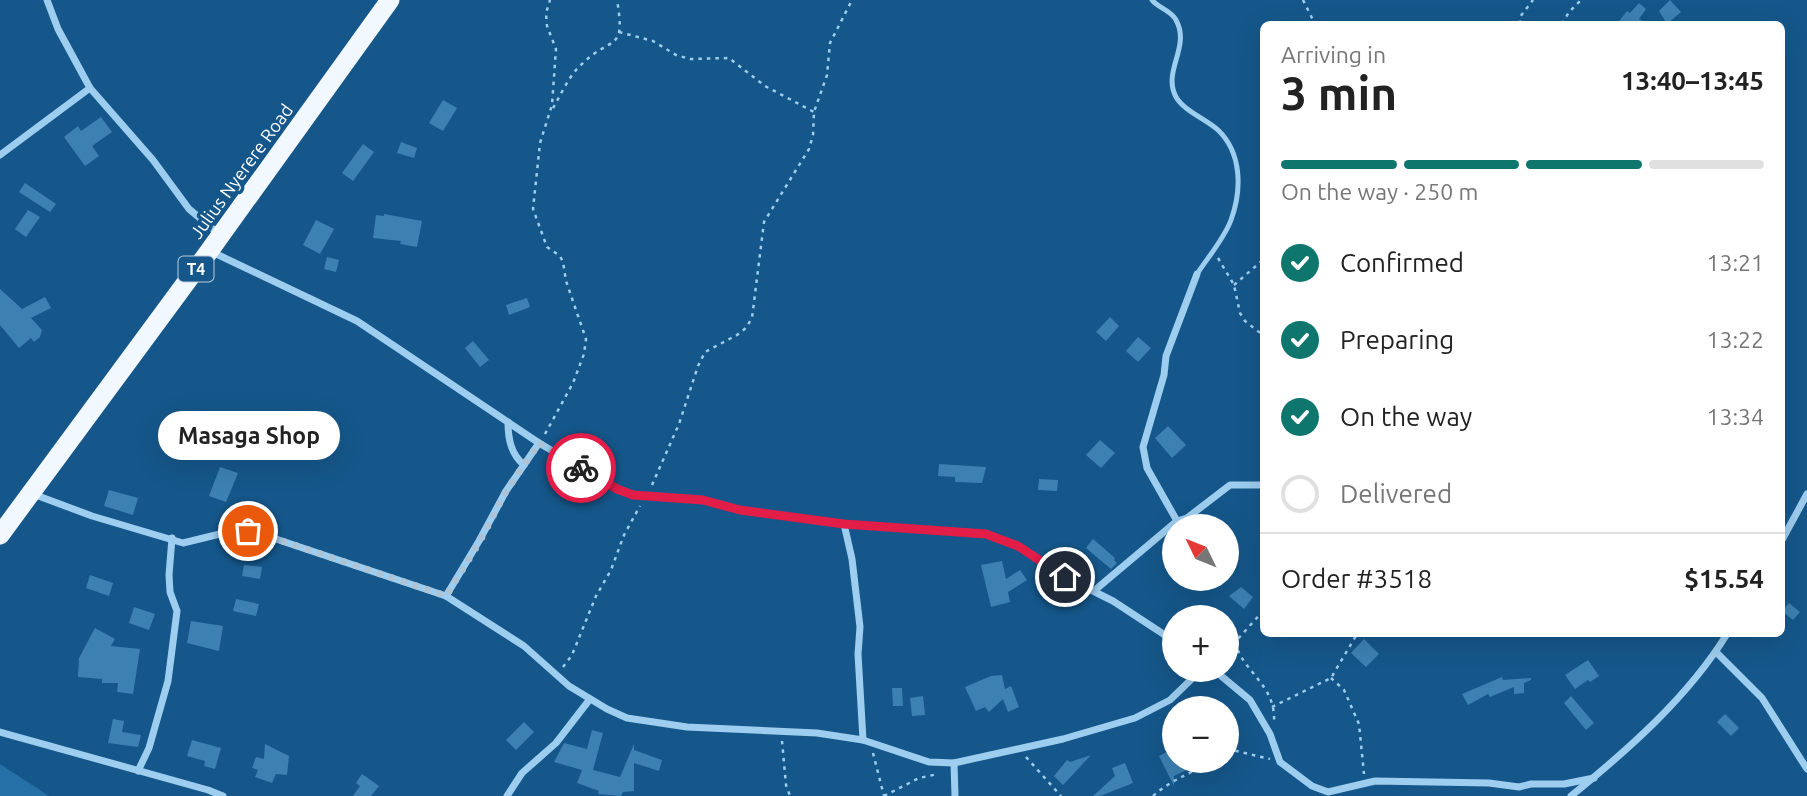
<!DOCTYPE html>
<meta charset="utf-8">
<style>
body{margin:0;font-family:Ubuntu,sans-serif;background:#f2f2f2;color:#222;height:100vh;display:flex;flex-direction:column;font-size:26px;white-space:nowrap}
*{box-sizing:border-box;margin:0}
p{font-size:23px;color:#767676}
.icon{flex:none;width:38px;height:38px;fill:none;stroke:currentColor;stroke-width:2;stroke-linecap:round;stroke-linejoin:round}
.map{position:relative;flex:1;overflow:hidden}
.details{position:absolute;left:1260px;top:21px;width:525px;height:616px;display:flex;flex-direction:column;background:#fff;border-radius:10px;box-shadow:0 7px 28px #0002}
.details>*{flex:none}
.needle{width:46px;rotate:313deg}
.buttons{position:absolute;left:1162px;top:514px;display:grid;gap:14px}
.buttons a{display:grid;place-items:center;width:77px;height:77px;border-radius:50%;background:#fff;box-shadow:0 7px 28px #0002;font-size:35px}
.pin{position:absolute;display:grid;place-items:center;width:60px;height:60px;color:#fff;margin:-30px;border:4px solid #fff;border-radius:50%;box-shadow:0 2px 7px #0007}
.courier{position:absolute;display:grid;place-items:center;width:70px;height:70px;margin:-35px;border:5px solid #e11d48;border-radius:50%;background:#fff;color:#222;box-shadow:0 2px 9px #0007}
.bubble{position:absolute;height:49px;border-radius:24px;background:#fff;box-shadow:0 7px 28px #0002;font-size:23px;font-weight:600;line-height:49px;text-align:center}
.overview em{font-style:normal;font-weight:600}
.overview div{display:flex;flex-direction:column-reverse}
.overview{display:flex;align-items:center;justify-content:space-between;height:119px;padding:0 21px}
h1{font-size:46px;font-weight:600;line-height:52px}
.bar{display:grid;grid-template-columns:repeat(4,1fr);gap:10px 7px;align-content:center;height:84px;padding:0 21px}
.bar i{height:9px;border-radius:5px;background:#e0e0e0}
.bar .current{background:#0f766e}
.bar p{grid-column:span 4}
.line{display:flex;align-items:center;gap:18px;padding:0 21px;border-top:2px solid #e0e0e0}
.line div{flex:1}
ol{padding:0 21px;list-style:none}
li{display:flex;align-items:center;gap:21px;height:77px}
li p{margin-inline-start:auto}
li .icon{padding:7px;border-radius:50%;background:#0f766e;color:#fff;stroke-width:4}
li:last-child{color:#767676}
li i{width:38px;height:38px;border:4px solid #e0e0e0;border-radius:50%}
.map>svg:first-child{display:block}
</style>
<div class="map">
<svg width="1807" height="796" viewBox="0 0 1807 796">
<rect width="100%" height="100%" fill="#15578a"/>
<polygon fill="#2470a7" points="0,764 49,796 0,796"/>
<g fill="#3d81b3">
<polygon points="1670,0 1681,12 1667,24 1659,11"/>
<polygon points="1639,3 1646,9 1639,19 1647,24 1617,24 1627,11 1630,13"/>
<polygon points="443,100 457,108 443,131 429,123"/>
<polygon points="101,117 112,132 92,146 99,156 85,166 64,137 78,126 81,131"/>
<polygon points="401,142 417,148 414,158 397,153"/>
<polygon points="363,144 374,152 353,181 342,173"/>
<polygon points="25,183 56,204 50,212 19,192"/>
<polygon points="28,210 40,217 26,237 15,229"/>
<polygon points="384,214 422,221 417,247 400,244 401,241 373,238 376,215 384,216"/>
<polygon points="316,220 334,229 320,254 303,245"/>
<polygon points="327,257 339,260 336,272 324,269"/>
<polygon points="0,289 22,309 45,297 51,308 31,318 42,330 40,337 34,342 31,338 19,348 0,325"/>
<polygon points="527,298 530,307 509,315 506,305"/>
<polygon points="1110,317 1119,326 1106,341 1096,332"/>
<polygon points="1138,337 1151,348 1138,362 1126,351"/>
<polygon points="473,341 489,360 480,367 465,348"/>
<polygon points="1168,426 1186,445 1172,458 1155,438"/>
<polygon points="1100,440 1115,453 1101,468 1086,455"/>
<polygon points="939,464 986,467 982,483 955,482 955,477 938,476"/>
<polygon points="220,467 238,473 226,502 209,496"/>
<polygon points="1039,479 1058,480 1057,491 1038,490"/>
<polygon points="109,490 138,498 133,515 104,506"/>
<polygon points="1093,539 1115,558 1114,560 1117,563 1111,569 1086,548"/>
<polygon points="1002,561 1006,579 1020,570 1027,580 1008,592 1010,602 991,607 981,565"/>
<polygon points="244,565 262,567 260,579 242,576"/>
<polygon points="90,575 113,583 109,596 86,588"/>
<polygon points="1241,587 1253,597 1244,609 1229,596"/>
<polygon points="236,599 259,604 256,616 233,611"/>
<polygon points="1789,603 1800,612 1793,620 1782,611"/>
<polygon points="134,607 155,614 149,630 129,623"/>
<polygon points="191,621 223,626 219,651 187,643"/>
<polygon points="95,628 115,639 111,646 140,649 133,694 117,692 118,683 102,683 102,679 78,677 79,658"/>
<polygon points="1364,639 1379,654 1366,667 1351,653"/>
<polygon points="1588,660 1599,676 1590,682 1588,680 1575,689 1565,675"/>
<polygon points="1002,675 1005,689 1011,686 1019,707 1008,712 1003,699 989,712 985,707 976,711 965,687 991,676"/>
<polygon points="1502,677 1503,680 1531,678 1531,680 1524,683 1524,693 1514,694 1514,687 1490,697 1488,694 1468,705 1462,694"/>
<polygon points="892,688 902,688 903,706 893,706"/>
<polygon points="923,696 925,715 912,716 910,698"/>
<polygon points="1571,696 1594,723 1586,730 1564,703"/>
<polygon points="1725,714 1739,728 1731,736 1717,722"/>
<polygon points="113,719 124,721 122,732 141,735 138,747 108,743"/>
<polygon points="524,722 534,732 516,750 506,740"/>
<polygon points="592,730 603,733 593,770 620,777 634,744 634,750 662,760 659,771 634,763 634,791 623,792 621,796 598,794 599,791 577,783 582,770 554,762 564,743 587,749"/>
<polygon points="192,740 221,748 215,769 204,766 205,761 187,756"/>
<polygon points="265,744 289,756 287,775 276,774 272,783 255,777 258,770 252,768 256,757 264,759"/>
<polygon points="1174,748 1174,761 1206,761 1174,776 1174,786 1159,756"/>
<polygon points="1091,755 1063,785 1054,776 1067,760 1070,762"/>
<polygon points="1125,763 1133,783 1100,796 1093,796 1115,776 1112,768"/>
<polygon points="362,774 379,786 371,796 353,796 360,786 356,783"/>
</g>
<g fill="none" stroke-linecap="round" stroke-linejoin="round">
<g stroke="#9dcdef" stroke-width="2.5" stroke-dasharray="3.5 5" stroke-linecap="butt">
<polyline points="1303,0 1315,24"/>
<polyline points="1520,24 1520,17 1533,0"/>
<polyline points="1562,24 1569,12 1581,0"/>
<polyline points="619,32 653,41 676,55 690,59 729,58 765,86 814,112"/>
<path d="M 553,108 C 562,93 569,75 583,63 C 612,35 626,53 617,0"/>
<polyline points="1218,258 1234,285 1240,313 1245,321 1264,336"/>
<polyline points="1234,285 1264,259"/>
<polyline points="545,434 573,383 584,354 586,339 566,281 563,262 560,256 547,247 533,209 540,143 552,105 556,49 547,26 546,13 550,0"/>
<polyline points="652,485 679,424 698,366 705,352 737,335 746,328 752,318 764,222 809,149 813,135 814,112 827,75 830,43 852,0"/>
<path d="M 1235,642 C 1243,673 1276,684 1274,722"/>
<polyline points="1227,651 1264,610"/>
<polyline points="563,667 572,655 596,596 611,570 624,535 640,506"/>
<polyline points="1331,678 1344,690 1359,724 1364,774"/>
<polyline points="1272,707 1331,678 1357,634"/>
<polyline points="782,741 786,785 790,796"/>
<polyline points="1227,751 1232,750 1270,759"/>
<polyline points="873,753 884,796"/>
<polyline points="1026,757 1061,796"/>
<polyline points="884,796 919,778 938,774"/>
<path d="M 1153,796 C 1172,779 1189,775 1210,761"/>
</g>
<path stroke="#9dcdef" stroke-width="5" d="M 1152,0 C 1158,8 1171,10 1176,20 C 1191,47 1162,71 1176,97 C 1184,111 1206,119 1218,130 C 1242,153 1242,190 1231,220 C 1224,239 1208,257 1197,274"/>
<g stroke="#9dcdef" stroke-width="7">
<polyline points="47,0 58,29 90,88 153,160 189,209 219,234"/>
<polyline points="0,155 90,88"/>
<polyline points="210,251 357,321 539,443 617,489 633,495 703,500 740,510 844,524 986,534 1018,546 1065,577 1113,601 1174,641"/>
<path d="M 508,422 C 508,439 511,454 524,465"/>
<polyline points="33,494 92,516 183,543 228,532 248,532 273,538 446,596 524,646 569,686 607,709 627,718 687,727 817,733 863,740 929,762 954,763 1063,739 1135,718 1170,700 1201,670"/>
<polyline points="1177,521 1187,518 1230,485 1264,485"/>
<polyline points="844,524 852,559 860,627 858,654 863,740"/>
<polyline points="1782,540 1807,494"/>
<polyline points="1095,590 1177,521 1147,468 1143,447 1164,375 1166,356 1197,274"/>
<polyline points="446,596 479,541 506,491 539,443"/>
<polyline points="1716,652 1762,698 1807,769"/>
<polyline points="1214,670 1250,700 1270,734 1280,762 1312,786 1328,792 1375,781 1489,783 1519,787 1531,784 1564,784 1594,778"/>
<polyline points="0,732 208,790 223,796"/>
<polyline points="954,763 955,796"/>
<polyline points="138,771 149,748 168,681 177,611 170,592 169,575 172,538"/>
<polyline points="507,796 522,773 556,743 590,699"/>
<path d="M 1571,796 C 1629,749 1688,697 1727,634"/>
</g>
<polyline stroke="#f2f8ff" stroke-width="19" points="0,535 210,250 390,0"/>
</g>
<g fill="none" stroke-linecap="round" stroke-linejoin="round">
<polyline stroke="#adc4d6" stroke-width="7" stroke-dasharray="0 12.6" points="248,531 273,538 446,596 480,541 506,491 539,443 581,468"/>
<polyline stroke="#e11d48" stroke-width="9" points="581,468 617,489 633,495 703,500 740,510 844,524 986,534 1018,546 1065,577"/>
</g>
<g text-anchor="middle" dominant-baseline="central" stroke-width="7" stroke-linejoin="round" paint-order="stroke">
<rect fill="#15578a" stroke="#b9cddc" stroke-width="2" x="178.5" y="256.5" width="35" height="25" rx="5"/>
<g font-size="16" font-weight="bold" fill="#fff">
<text x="196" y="269">T4</text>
</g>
<g font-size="18" fill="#fff" stroke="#15578a">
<text transform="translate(241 171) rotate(-54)">Julius Nyerere Road</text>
</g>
</g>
</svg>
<div class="buttons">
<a><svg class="needle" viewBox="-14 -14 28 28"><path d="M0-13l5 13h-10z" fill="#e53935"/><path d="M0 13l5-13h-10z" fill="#767676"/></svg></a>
<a>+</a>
<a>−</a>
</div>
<div class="pin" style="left:248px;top:531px;background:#ea580c"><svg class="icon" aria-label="bag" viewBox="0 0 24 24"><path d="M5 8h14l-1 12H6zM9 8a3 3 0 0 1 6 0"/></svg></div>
<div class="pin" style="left:1065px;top:577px;background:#1f2937"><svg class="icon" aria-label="home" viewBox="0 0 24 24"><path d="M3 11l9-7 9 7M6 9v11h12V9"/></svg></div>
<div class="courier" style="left:581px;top:468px"><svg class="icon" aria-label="bike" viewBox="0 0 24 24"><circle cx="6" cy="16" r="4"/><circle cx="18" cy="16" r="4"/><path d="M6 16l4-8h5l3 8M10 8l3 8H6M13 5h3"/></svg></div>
<div class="bubble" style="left:158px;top:411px;width:182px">Masaga Shop</div>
<section class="details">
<div class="overview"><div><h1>3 min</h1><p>Arriving in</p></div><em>13:40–13:45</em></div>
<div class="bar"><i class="current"></i><i class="current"></i><i class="current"></i><i></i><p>On the way · 250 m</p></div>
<ol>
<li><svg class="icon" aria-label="check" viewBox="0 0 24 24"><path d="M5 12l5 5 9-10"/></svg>Confirmed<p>13:21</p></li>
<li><svg class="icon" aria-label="check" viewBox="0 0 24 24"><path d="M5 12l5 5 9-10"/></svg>Preparing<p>13:22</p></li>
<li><svg class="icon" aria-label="check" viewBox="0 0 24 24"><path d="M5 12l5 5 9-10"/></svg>On the way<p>13:34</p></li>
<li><i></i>Delivered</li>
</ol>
<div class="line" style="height:91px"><div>Order #3518</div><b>$15.54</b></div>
</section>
</div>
